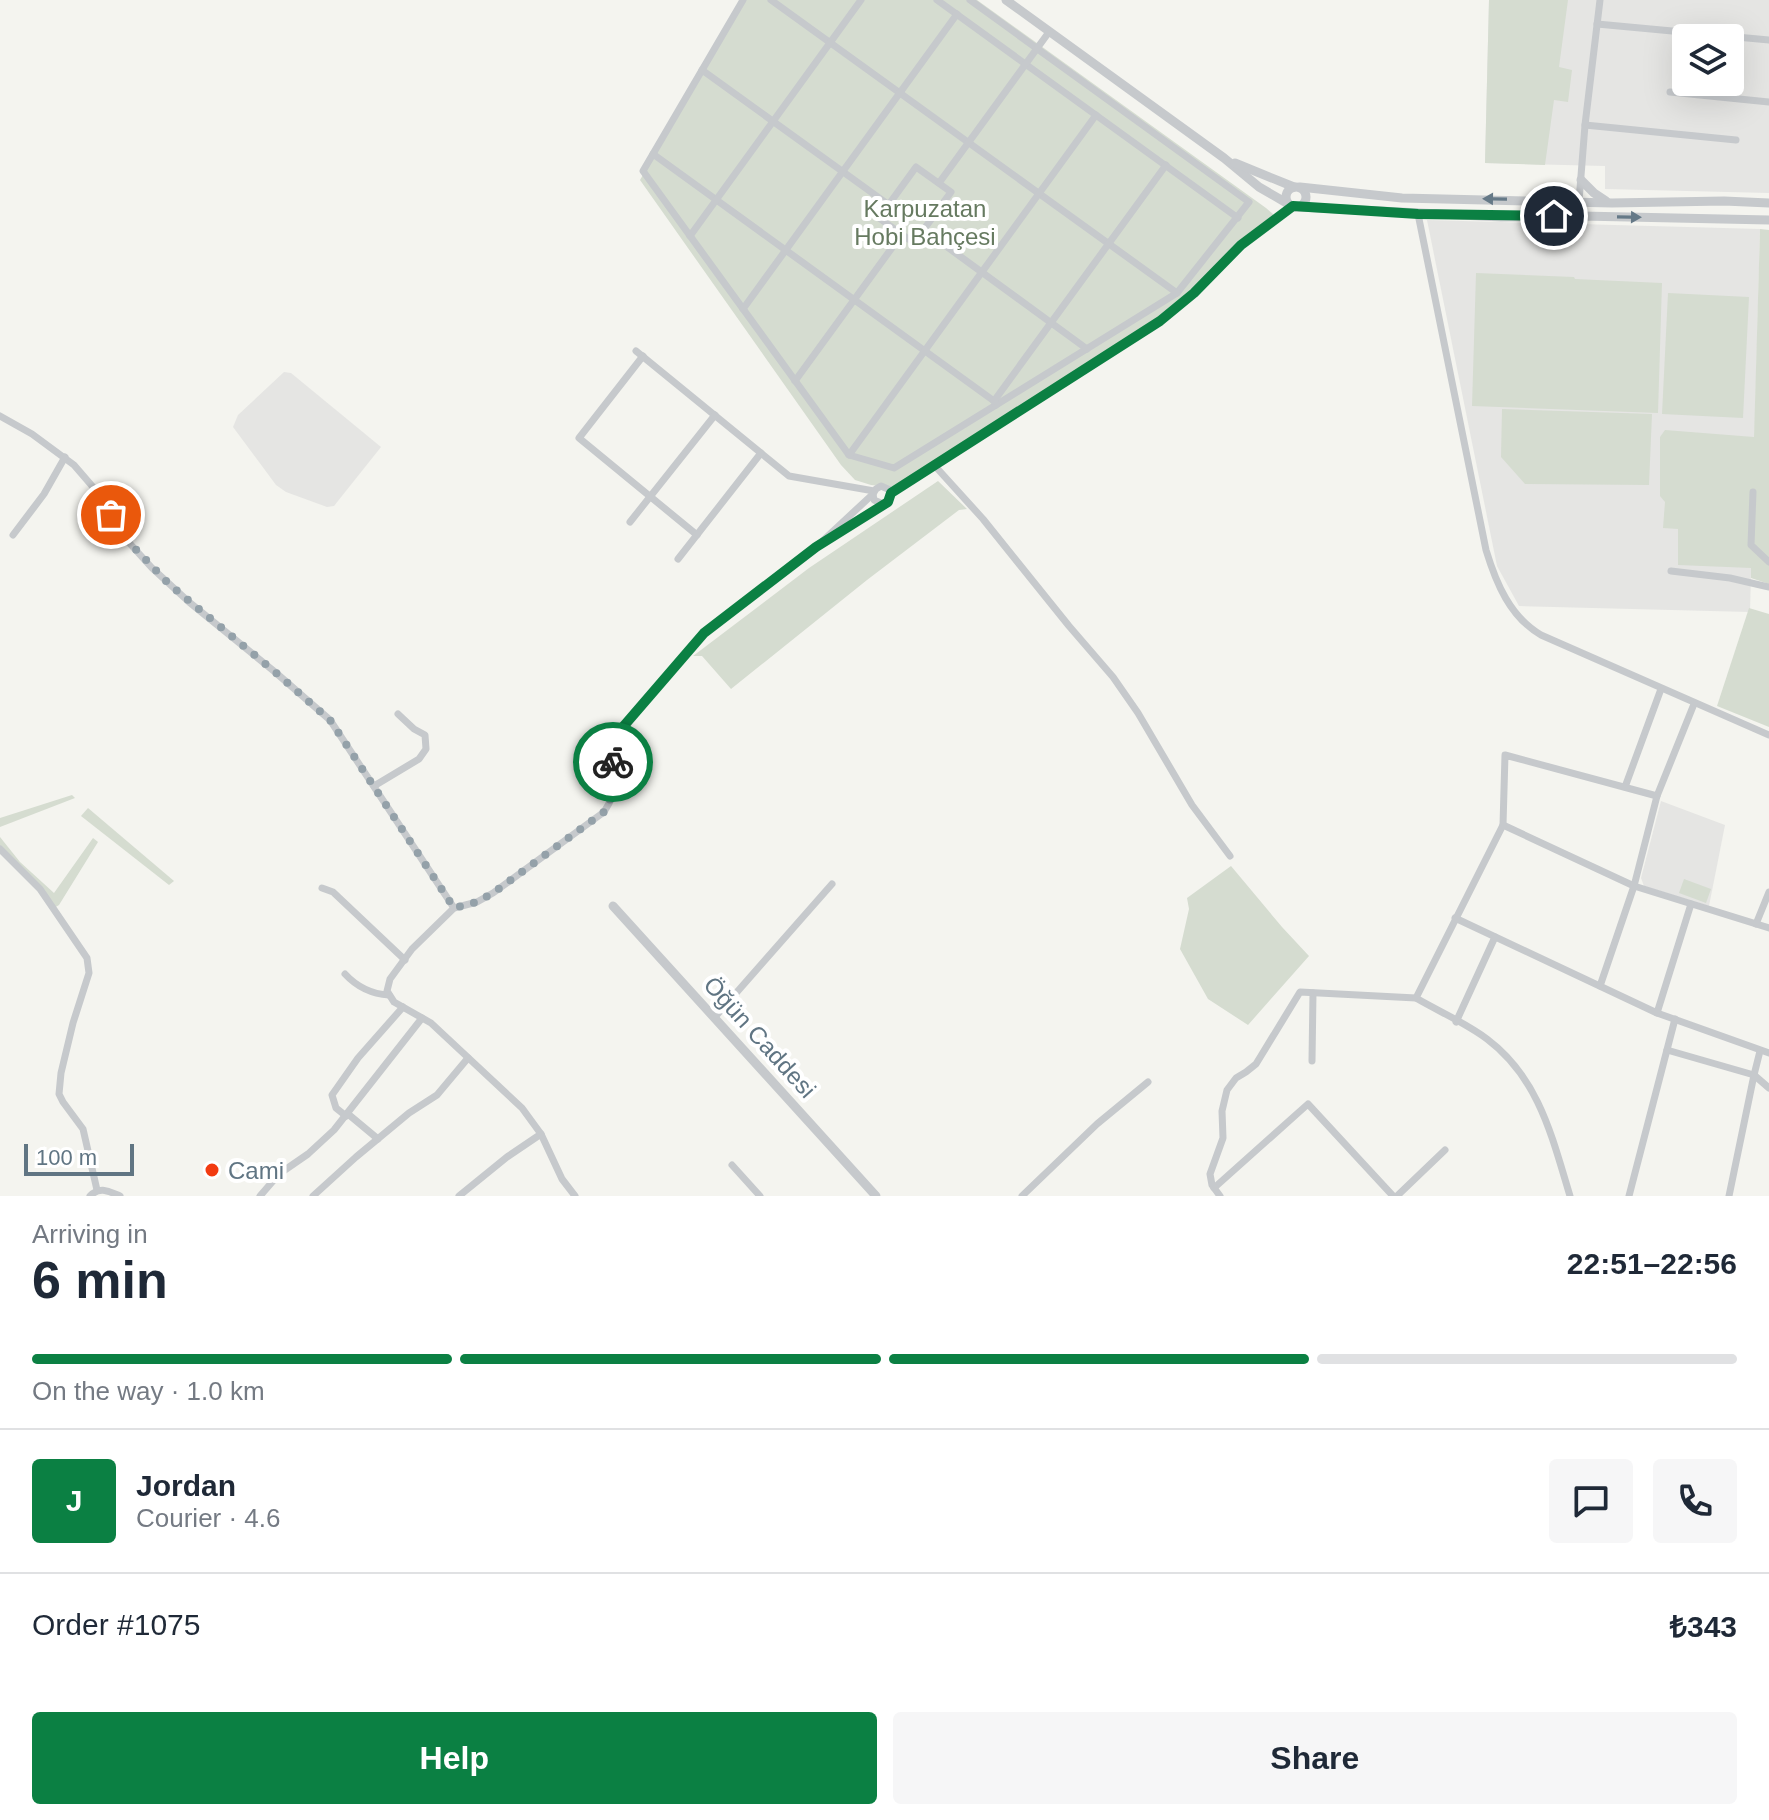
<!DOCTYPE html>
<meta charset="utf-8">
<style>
body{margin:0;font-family:Arial,sans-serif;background:#f6f6f7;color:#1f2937;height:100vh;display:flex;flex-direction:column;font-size:30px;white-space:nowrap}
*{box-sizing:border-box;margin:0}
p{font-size:26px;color:#747a83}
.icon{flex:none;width:44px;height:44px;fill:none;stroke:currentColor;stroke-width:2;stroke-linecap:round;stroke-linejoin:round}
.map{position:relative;height:1196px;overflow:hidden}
.details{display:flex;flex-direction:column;background:#fff;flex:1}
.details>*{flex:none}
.fabs{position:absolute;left:1672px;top:24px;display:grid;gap:16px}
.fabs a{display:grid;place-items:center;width:72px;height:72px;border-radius:8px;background:#fff;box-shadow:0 8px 32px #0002;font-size:40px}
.scale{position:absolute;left:24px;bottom:20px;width:110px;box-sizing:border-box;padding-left:8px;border:4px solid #607583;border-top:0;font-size:22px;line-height:28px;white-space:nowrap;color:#607583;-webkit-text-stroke:6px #fff;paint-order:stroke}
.pin{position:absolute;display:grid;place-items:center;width:68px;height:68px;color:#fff;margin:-34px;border:4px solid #fff;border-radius:50%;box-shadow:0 2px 8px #0007}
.courier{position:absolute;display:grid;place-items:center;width:80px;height:80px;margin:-40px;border:6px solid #0b8043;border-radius:50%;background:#fff;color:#222;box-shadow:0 2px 10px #0007}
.headline em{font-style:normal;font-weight:600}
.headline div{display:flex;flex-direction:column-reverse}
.headline{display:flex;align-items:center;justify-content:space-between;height:136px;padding:0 32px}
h1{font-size:52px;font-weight:600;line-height:60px}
.bar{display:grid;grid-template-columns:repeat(4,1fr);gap:12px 8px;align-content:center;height:96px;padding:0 32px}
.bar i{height:10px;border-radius:6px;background:#e0e1e3}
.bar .current{background:#0b8043}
.bar p{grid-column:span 4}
.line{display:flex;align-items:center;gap:20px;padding:0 32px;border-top:2px solid #e0e1e3}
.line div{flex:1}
.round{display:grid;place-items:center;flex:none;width:84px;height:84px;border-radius:8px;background:#f6f6f7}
.button{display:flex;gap:16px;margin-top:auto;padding:16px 32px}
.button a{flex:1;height:92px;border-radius:8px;background:#0b8043;color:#fff;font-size:32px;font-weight:600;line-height:92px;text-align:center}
.button a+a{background:#f6f6f7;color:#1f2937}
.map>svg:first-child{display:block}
</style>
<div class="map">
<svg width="1769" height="1196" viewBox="0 0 1769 1196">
<rect width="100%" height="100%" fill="#f4f4ef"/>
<g fill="#e5e5e3" fill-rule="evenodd">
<path d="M 1489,0 L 1769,0 L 1769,193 L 1605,189 L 1605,166 L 1485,163 ZM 1686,38 L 1730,38 L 1730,82 L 1686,82 Z"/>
<polygon points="1427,220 1760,229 1750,612 1519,606 1497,566"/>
<polygon points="284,372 291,373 381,447 334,506 327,507 286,492 276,485 233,427 238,415"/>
<polygon points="1661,801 1725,825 1709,906 1644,886 1641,878"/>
</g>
<g fill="#d5dcd0">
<polygon points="746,0 977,0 1266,208 1273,214 1274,226 1242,241 1188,303 911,478 891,487 871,485 855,480 841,465 640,180"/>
<polygon points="1489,0 1568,0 1559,67 1572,70 1568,102 1554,100 1545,165 1485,163"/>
<polygon points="1760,229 1769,230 1769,584 1751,578 1751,568 1678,565 1678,529 1663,528 1665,502 1660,496 1660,437 1665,430 1754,437"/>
<polygon points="1476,273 1574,277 1575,279 1662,283 1658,413 1472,406"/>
<polygon points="1668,293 1749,297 1743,418 1662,414"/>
<polygon points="1502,409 1652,414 1649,485 1525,484 1501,457"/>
<polygon points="938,481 967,509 959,510 867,580 731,689 702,656 693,656 809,568"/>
<polygon points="1749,608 1769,614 1769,727 1717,706"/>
<polygon points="72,795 75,798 0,827 0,818"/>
<polygon points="88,808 174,881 169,885 81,816"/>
<polygon points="0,837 20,862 54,893 93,838 98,842 59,905 54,908 0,849"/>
<polygon points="1231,866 1282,927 1309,956 1248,1025 1208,999 1180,949 1189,909 1187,898"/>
<polygon points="1684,879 1711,889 1706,903 1679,893"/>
</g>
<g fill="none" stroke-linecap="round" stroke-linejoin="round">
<g stroke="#c6c9cc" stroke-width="7">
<polyline points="743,0 643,171 849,455 894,468 1177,293 1249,202 970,0"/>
<polyline points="771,0 1177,293"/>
<polyline points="937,0 1238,218"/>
<polyline points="1597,24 1769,40"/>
<polyline points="702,70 889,205"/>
<polyline points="1670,92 1769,102"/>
<polyline points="1585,125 1736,140"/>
<polyline points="653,154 994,401 996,405"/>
<polygon points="916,167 951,192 914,243 879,218"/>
<polyline points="939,183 1049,32"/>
<path d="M 1418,214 L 1486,550 C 1496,583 1510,617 1541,635 L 1769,735"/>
<polyline points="1581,216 1579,201 1585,125 1600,0"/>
<polyline points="924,230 1087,349"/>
<polyline points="690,236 861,0"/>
<polyline points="743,309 957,14"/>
<polyline points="636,351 789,476 874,491"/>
<polyline points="643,356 579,438 697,535"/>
<polyline points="795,381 902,234"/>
<polyline points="994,401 1166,165"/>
<polyline points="0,416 32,434 74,465 99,494 123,536 152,568 189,602 275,672 330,720 454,908"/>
<polyline points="849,455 1096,115"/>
<polyline points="935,466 983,519 1069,626 1113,677 1138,713 1192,805 1230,856"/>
<polyline points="1753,492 1751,545 1769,562"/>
<polyline points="891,493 1160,321 1194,293 1241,245 1293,206"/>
<polyline points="630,522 715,415"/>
<polyline points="13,535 44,494 65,457"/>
<polyline points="831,537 888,502 891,496 890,490 881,486 876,489 873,494 874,500 883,504"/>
<polyline points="678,559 761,453"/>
<polyline points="1671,571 1730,578 1769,587"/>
<polyline points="374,786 419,759 426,749 425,735 414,729 398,714"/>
<polyline points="1625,787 1661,689"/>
<polyline points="1503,825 1634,886 1769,928"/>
<polyline points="0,849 40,889 87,958 89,973 73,1023 61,1073 59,1094 63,1102 83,1129 97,1190"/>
<polyline points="322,888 333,892 405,960"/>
<polyline points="1455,918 1657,1013 1769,1053"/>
<polyline points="1756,924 1769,892"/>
<path d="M 345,974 C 357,987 371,994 389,995"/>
<polyline points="1600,986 1634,886 1657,796 1694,704"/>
<polyline points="1657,1013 1691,904"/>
<polyline points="715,1017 832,884"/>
<polyline points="1456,1022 1495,937"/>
<polyline points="1667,1050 1754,1075 1729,1196"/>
<polyline points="1760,1051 1754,1075 1769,1088"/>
<polyline points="1312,1061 1313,993"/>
<polyline points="348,1114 378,1139"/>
<polyline points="346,1116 336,1108 332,1095 358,1058 403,1007"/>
<polyline points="732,1165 760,1196"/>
<polyline points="1214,1188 1308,1104 1393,1196"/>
<path d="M 90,1196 C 100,1186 108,1191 120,1196"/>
<polyline points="260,1196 279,1174 308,1154 334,1130 422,1018"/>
<polyline points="313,1196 356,1157 409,1113 437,1095 468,1058"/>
<polyline points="459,1196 507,1157 541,1134"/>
<path d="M 575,1196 L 562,1179 L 541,1134 L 522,1108 L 431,1023 L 394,1002 L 387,991 L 390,979 L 412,949 L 454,908 L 477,902 L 493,893 L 604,812 C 610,802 616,792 616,781 C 616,764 607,750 616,735 L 704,633 L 816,547 L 873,494"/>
<polyline points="1022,1196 1097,1124 1148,1082"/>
<polyline points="1220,1196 1212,1185 1210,1174 1223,1138 1222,1111 1227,1090 1236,1078 1246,1072 1256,1064 1300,992 1416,998"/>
<polyline points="1397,1196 1445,1150"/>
<path d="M 1570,1196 C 1552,1137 1539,1078 1487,1039 C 1466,1023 1438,1011 1416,998 L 1503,825 L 1505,755 L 1657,796"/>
<polyline points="1629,1196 1675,1019"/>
</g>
<g stroke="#c6c9cc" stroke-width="9">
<polyline points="1006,0 1224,158 1259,187 1290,205"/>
<polyline points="1235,163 1294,187"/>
<polyline points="1581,180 1594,193 1606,201"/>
<circle cx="1296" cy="197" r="10"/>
<polyline points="1300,187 1402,198 1612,203 1724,201 1769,203"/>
<polyline points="1299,207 1501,217 1581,216 1769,220"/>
<polyline points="613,906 876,1196"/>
</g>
</g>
<defs><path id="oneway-solid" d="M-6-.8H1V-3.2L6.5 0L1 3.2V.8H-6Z" transform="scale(2)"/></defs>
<g fill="#657987">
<use href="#oneway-solid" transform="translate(1495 199) rotate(-179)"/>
<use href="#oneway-solid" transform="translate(1629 217) rotate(1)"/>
</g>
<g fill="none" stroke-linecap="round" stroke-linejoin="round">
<polyline stroke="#94a1a9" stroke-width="8" stroke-dasharray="0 14.4" points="111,515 123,536 170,585 275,672 330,720 454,908 477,902 493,893 604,812 615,789 616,778 613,762"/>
<polyline stroke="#0b8043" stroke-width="10" points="613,762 612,744 616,735 704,633 816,547 888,502 891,493 1160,321 1194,293 1241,245 1293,206 1418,214 1554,216"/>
</g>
<circle fill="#f23b11" stroke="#fff" stroke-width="3" cx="212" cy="1170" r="8"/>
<g text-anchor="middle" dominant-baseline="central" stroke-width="8" stroke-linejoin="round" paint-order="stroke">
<g font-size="24" fill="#667a60" stroke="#fff">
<text x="925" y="208">Karpuzatan<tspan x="925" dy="28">Hobi Bahçesi</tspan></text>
</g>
<g font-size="24" fill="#607583" stroke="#fff">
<text transform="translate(760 1037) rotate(48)">Öğün Caddesi</text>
</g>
<g font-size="24" fill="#607583" stroke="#fff" text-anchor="start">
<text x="228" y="1170">Cami</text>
</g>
</g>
</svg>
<div class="fabs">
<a><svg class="icon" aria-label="layers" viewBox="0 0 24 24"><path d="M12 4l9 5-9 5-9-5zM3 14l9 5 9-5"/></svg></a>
</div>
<div class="scale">100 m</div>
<div class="pin" style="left:111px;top:515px;background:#ea580c"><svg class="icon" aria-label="bag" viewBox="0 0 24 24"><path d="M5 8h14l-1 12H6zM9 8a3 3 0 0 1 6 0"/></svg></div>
<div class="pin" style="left:1554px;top:216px;background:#1f2937"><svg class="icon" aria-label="home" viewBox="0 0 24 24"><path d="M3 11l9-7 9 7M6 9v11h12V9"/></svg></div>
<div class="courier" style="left:613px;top:762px"><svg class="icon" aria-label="bike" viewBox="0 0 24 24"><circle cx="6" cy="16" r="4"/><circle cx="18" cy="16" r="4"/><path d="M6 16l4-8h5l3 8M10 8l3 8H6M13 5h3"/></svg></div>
</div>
<section class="details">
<div class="headline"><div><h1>6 min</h1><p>Arriving in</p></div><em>22:51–22:56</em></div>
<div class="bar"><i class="current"></i><i class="current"></i><i class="current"></i><i></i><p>On the way · 1.0 km</p></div>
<div class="line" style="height:144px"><b class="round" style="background:#0b8043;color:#fff">J</b><div><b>Jordan</b><p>Courier · 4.6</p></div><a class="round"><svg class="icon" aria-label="chat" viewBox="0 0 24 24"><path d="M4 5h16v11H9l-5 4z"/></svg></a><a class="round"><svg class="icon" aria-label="phone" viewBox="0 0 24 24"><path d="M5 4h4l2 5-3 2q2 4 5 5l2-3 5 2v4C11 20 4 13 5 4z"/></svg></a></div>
<div class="line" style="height:104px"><div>Order #1075</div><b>₺343</b></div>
<div class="button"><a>Help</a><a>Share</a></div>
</section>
